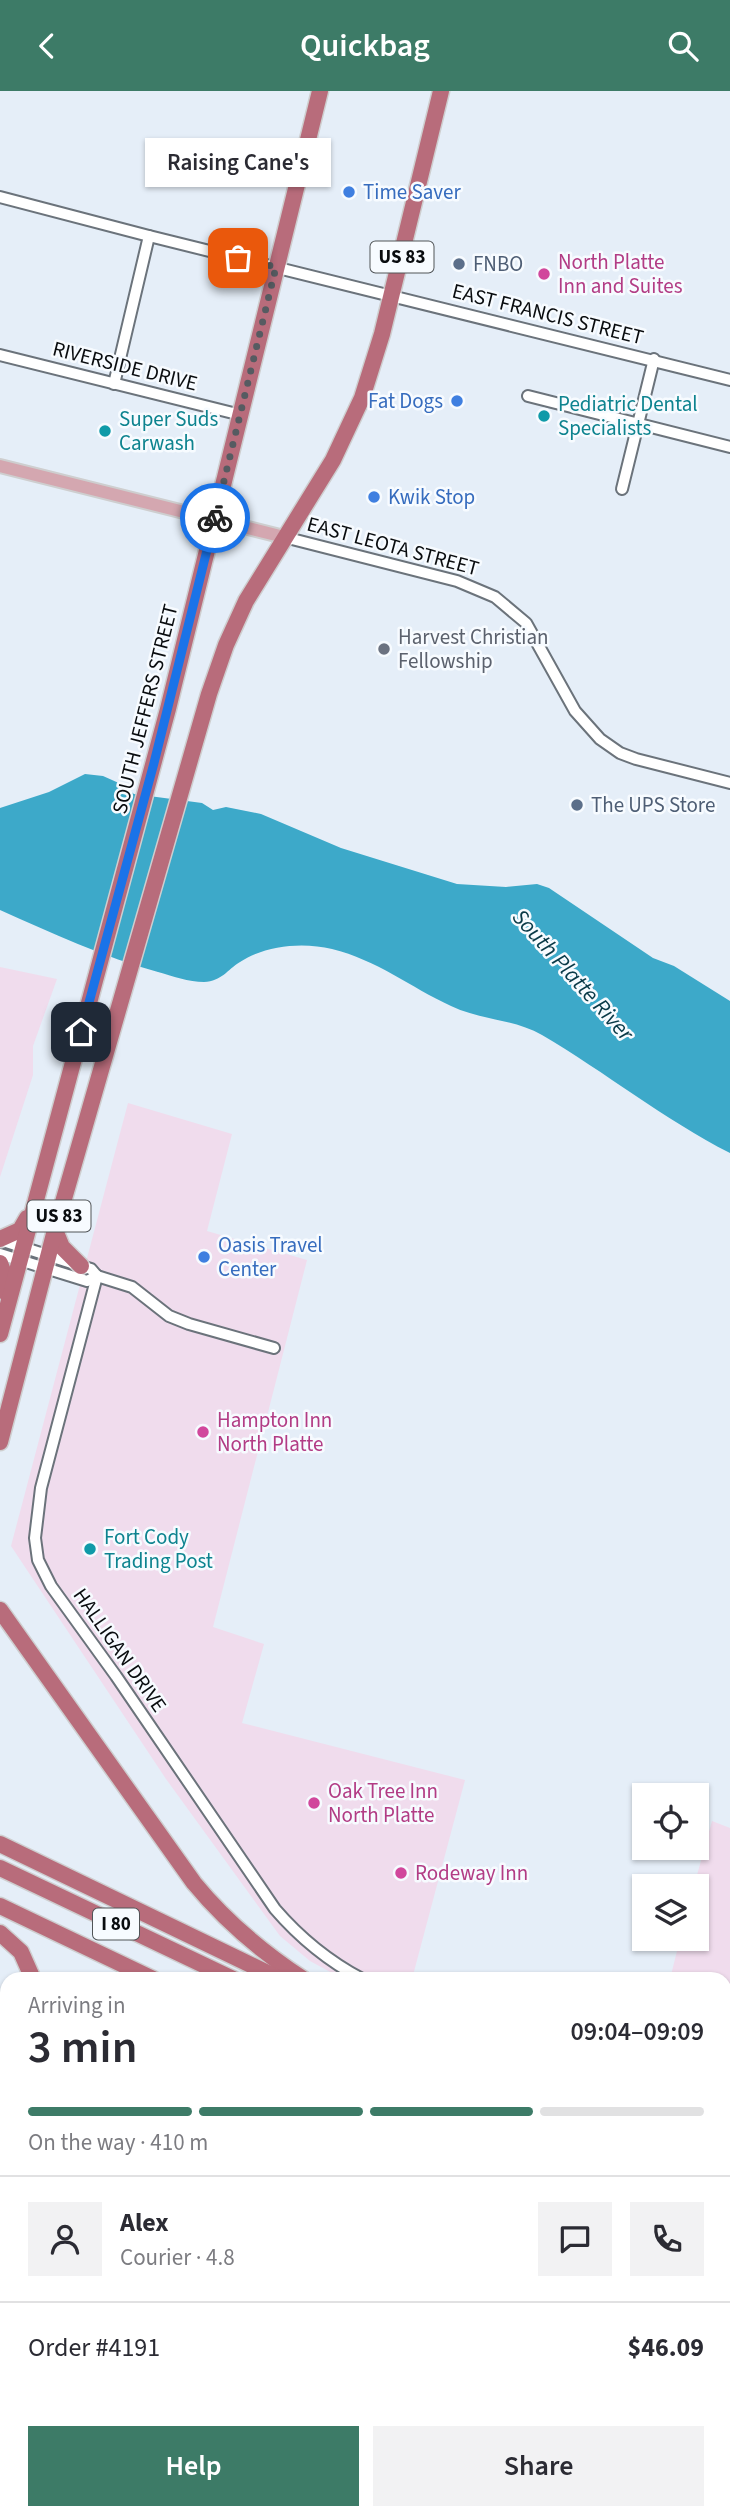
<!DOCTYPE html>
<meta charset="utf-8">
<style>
body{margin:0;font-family:"Source Sans 3",sans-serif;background:#f2f2f3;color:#2b2b33;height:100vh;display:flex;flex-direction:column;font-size:26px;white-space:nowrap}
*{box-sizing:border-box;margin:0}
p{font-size:23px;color:#7c7c81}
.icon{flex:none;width:38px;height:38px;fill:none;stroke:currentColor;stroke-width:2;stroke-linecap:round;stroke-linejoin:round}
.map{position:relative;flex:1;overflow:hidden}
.drawer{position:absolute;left:0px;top:1881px;width:732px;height:548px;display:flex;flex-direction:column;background:#fff;border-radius:21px 21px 0 0;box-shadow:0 2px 5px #0004}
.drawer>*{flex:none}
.fabs{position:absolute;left:632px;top:1692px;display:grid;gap:14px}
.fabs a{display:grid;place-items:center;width:77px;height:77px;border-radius:0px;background:#fff;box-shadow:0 2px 5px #0004;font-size:35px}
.pin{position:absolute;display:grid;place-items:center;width:60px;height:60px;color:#fff;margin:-30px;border-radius:14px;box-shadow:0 4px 10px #0006}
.courier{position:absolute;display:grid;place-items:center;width:70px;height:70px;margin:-35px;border:5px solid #1a73e8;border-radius:50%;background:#fff;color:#222;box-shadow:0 2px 9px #0007}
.bubble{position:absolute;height:49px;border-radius:0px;background:#fff;box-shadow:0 2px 5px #0004;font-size:23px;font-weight:600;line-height:49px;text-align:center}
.summary em{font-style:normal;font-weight:600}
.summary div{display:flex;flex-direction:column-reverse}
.summary{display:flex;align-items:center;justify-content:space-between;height:119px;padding:0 28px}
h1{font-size:46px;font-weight:600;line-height:52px}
.bar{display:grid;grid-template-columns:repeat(4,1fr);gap:10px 7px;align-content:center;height:84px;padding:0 28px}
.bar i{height:9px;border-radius:5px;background:#e1e1e2}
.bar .selected{background:#3d7b67}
.bar p{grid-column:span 4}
.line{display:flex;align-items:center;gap:18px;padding:0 28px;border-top:2px solid #e1e1e2}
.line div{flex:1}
.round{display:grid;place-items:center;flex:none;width:74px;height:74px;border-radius:0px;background:#f2f2f3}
.cta{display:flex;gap:14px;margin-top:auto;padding:14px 28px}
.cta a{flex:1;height:80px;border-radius:0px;background:#3d7b67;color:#fff;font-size:28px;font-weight:600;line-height:80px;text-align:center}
.cta a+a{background:#f2f2f3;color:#2b2b33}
header{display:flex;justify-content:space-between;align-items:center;height:91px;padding:0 28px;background:#3d7b67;color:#fff;font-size:32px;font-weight:600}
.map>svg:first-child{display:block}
</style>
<header><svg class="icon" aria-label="back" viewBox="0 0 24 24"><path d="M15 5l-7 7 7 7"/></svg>Quickbag<svg class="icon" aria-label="search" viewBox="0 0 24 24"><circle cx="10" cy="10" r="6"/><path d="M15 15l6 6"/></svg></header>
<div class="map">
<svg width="730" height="2428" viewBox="0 0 730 2428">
<rect width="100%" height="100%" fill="#e5eef8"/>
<g fill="#f0dced">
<polygon points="0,876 57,888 33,955 33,984 0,1086"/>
<polygon points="128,1012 232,1043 207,1140 307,1169 213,1536 264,1553 242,1632 465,1689 412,1888 343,1888 310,1870 280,1845 166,1688 11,1455"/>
<polygon points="712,1730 730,1737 730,2078 724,2075 724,1888 670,1888 680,1848 696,1848 696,1796 694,1795"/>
</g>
<g fill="#d8e2a6">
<polygon points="7,2034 7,2342 0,2340 0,2036"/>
<polygon points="725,2214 730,2217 730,2428 313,2428 292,2422 724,2422"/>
</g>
<g fill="#3da9c9">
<path d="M 85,683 L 103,685 L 121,693 L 134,703 L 202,712 L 213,719 L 226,716 L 261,723 L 341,757 L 457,793 L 506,796 L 537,793 L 549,797 L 653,867 L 674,875 L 730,910 L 730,1062 C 665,1029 605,981 542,944 C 514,928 480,929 451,915 C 410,896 377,869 332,858 C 303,851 266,854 240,871 C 227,879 222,890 204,891 C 189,891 172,885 158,881 C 103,866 52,842 0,819 L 0,717 L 49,701 Z"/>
<polygon points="7,2088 7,2248 0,2241 0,2092"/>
<polygon points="724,2248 730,2251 730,2418 725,2421"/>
<path d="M 378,2422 L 466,2422 C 445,2428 401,2428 378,2422 Z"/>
</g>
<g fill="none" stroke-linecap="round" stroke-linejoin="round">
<defs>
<g id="minor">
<polyline points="0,106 149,145 730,289"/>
<polyline points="0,264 241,324"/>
<polyline points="114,293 149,145"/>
<polyline points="528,305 730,356"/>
<polyline points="622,398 654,268"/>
<polyline points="284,446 457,490 495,506 526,532 575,620 600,648 620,662 636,668 730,692"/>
<polyline points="0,1149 81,1175 91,1178 97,1185"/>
<polyline points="0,1163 87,1190 97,1185"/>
<path d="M 97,1185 L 41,1397 L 35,1447 L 38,1469 L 51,1495 L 116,1585 L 275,1818 C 300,1847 328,1870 362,1888"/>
<polyline points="97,1185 132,1196 169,1225 189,1233 274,1257"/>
<polyline points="724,2068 730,2070"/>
<polyline points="73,2428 75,2422"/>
</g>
<polyline id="major" points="0,375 284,446"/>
<g id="highway">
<polyline points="55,1139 62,1156 81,1175"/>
<polyline points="0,1148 20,1139 27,1127"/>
<polyline points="0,1172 6,1188 7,1203"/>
<polyline points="0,1243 168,618 320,0"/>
<polyline points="0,1351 55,1139 209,603 226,554 246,510 333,369 362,307 382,243 441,0"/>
<path d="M 0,1519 L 194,1792 C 226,1831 262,1861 303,1888"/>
<polyline points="0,1753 280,1888"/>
<polyline points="0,1777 233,1888"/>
<polyline points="0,1815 153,1888"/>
<polyline points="0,1842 21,1861 33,1888"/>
<polyline points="0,1978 7,1973"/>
<polyline points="0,2005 7,2003"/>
<polyline points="724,2113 730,2115"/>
<polyline points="724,2164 730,2167"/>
</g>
</defs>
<use href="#minor" stroke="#6b737b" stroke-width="14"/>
<use href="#major" stroke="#cececf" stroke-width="16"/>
<use href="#highway" stroke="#cececf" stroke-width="19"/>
<use href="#minor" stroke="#fff" stroke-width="10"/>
<use href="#major" stroke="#d4a7b0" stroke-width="12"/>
<use href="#highway" stroke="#b86c7b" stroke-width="16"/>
</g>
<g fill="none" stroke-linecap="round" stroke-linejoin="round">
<polyline stroke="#565b61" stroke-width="7" stroke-dasharray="0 12.6" points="215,427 276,176 238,167"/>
<polyline stroke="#1a73e8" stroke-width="9" points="81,941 154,672 215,427"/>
</g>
<g fill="#3f7fe0" stroke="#f7fbff" stroke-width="2.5">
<circle cx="349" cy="101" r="7"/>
<circle cx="457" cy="310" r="7"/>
<circle cx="374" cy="406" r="7"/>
<circle cx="204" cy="1166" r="7"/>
</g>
<g fill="#5c6f8a" stroke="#f7fbff" stroke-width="2.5">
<circle cx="459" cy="173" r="7"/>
<circle cx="577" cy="714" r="7"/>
</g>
<g fill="#d1479c" stroke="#f7fbff" stroke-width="2.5">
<circle cx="544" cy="183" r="7"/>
<circle cx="203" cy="1341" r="7"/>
<circle cx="314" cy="1712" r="7"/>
<circle cx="401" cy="1782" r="7"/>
</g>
<g fill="#0f9aa8" stroke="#f7fbff" stroke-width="2.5">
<circle cx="544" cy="325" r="7"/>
<circle cx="105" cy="340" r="7"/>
<circle cx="90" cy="1458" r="7"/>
</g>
<circle fill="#6b7280" stroke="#f7fbff" stroke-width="2.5" cx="384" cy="558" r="7"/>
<g text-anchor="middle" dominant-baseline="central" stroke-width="5" stroke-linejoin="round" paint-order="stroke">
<g fill="#f7fbff" stroke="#505457" stroke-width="2">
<rect x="370.5" y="150.5" width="63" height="31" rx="5"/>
<rect x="27.5" y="1109.5" width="63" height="31" rx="5"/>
<rect x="93" y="1817.5" width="46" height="31" rx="5"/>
</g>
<g font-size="19" font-weight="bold" fill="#090c0f">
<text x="402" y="166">US 83</text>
<text x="59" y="1125">US 83</text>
<text x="116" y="1833">I 80</text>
</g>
<g font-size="21" fill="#366cbe" stroke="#f7fbff" text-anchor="start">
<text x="363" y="101">Time Saver</text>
<text x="443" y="310" text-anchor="end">Fat Dogs</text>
<text x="388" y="406">Kwik Stop</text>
<text x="218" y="1154">Oasis Travel<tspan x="218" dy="24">Center</tspan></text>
</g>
<g font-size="21" fill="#b23c85" stroke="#f7fbff" text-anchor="start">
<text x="558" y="171">North Platte<tspan x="558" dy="24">Inn and Suites</tspan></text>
<text x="217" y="1329">Hampton Inn<tspan x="217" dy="24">North Platte</tspan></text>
<text x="328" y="1700">Oak Tree Inn<tspan x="328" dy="24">North Platte</tspan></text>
<text x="415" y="1782">Rodeway Inn</text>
</g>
<g font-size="21" fill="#4e5e75" stroke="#f7fbff" text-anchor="start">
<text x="473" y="173">FNBO</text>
<text x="591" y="714">The UPS Store</text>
</g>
<g font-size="21" fill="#090c0f" stroke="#f7fbff">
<text transform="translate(548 223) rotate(14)">EAST FRANCIS STREET</text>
<text transform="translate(125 275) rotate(14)">RIVERSIDE DRIVE</text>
<text transform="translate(393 455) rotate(15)">EAST LEOTA STREET</text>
<text transform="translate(145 618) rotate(-76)">SOUTH JEFFERS STREET</text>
<text transform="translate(120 1559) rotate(55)">HALLIGAN DRIVE</text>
</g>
<g font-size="21" fill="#0d838f" stroke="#f7fbff" text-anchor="start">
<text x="558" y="313">Pediatric Dental<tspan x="558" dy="24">Specialists</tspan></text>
<text x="119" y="328">Super Suds<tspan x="119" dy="24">Carwash</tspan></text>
<text x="104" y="1446">Fort Cody<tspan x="104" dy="24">Trading Post</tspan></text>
</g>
<g font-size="21" fill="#5b616d" stroke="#f7fbff" text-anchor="start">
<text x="398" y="546">Harvest Christian<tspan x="398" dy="24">Fellowship</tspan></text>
</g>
<g font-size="23" font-style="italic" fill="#093a48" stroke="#f7fbff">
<text transform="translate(573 884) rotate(48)">South Platte River</text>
</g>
</g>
</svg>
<div class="fabs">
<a><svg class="icon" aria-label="locate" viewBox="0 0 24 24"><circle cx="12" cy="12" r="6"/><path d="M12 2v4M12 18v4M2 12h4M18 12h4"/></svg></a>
<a><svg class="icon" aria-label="layers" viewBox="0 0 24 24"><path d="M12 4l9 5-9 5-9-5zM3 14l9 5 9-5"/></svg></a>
</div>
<div class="pin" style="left:238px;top:167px;background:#ea580c"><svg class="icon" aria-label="bag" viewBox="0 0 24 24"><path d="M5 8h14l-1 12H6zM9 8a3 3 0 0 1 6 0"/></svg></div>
<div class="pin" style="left:81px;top:941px;background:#1f2937"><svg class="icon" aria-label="home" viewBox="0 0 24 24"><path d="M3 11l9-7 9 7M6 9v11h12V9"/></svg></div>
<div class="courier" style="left:215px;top:427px"><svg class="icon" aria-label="bike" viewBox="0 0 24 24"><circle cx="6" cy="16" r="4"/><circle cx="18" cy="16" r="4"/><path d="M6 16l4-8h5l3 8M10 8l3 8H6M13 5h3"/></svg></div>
<div class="bubble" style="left:145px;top:47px;width:186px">Raising Cane's</div>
<section class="drawer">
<div class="summary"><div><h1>3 min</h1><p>Arriving in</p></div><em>09:04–09:09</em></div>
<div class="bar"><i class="selected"></i><i class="selected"></i><i class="selected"></i><i></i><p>On the way · 410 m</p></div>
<div class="line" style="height:126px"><a class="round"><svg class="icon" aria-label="person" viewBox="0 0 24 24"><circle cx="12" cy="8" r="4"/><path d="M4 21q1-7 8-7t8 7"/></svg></a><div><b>Alex</b><p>Courier · 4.8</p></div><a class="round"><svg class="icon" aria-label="chat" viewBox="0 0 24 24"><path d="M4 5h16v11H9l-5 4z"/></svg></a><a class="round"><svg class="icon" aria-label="phone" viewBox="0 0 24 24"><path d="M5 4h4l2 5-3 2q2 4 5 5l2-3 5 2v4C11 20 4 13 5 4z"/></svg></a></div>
<div class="line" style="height:91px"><div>Order #4191</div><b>$46.09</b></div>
<div class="cta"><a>Help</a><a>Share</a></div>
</section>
</div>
